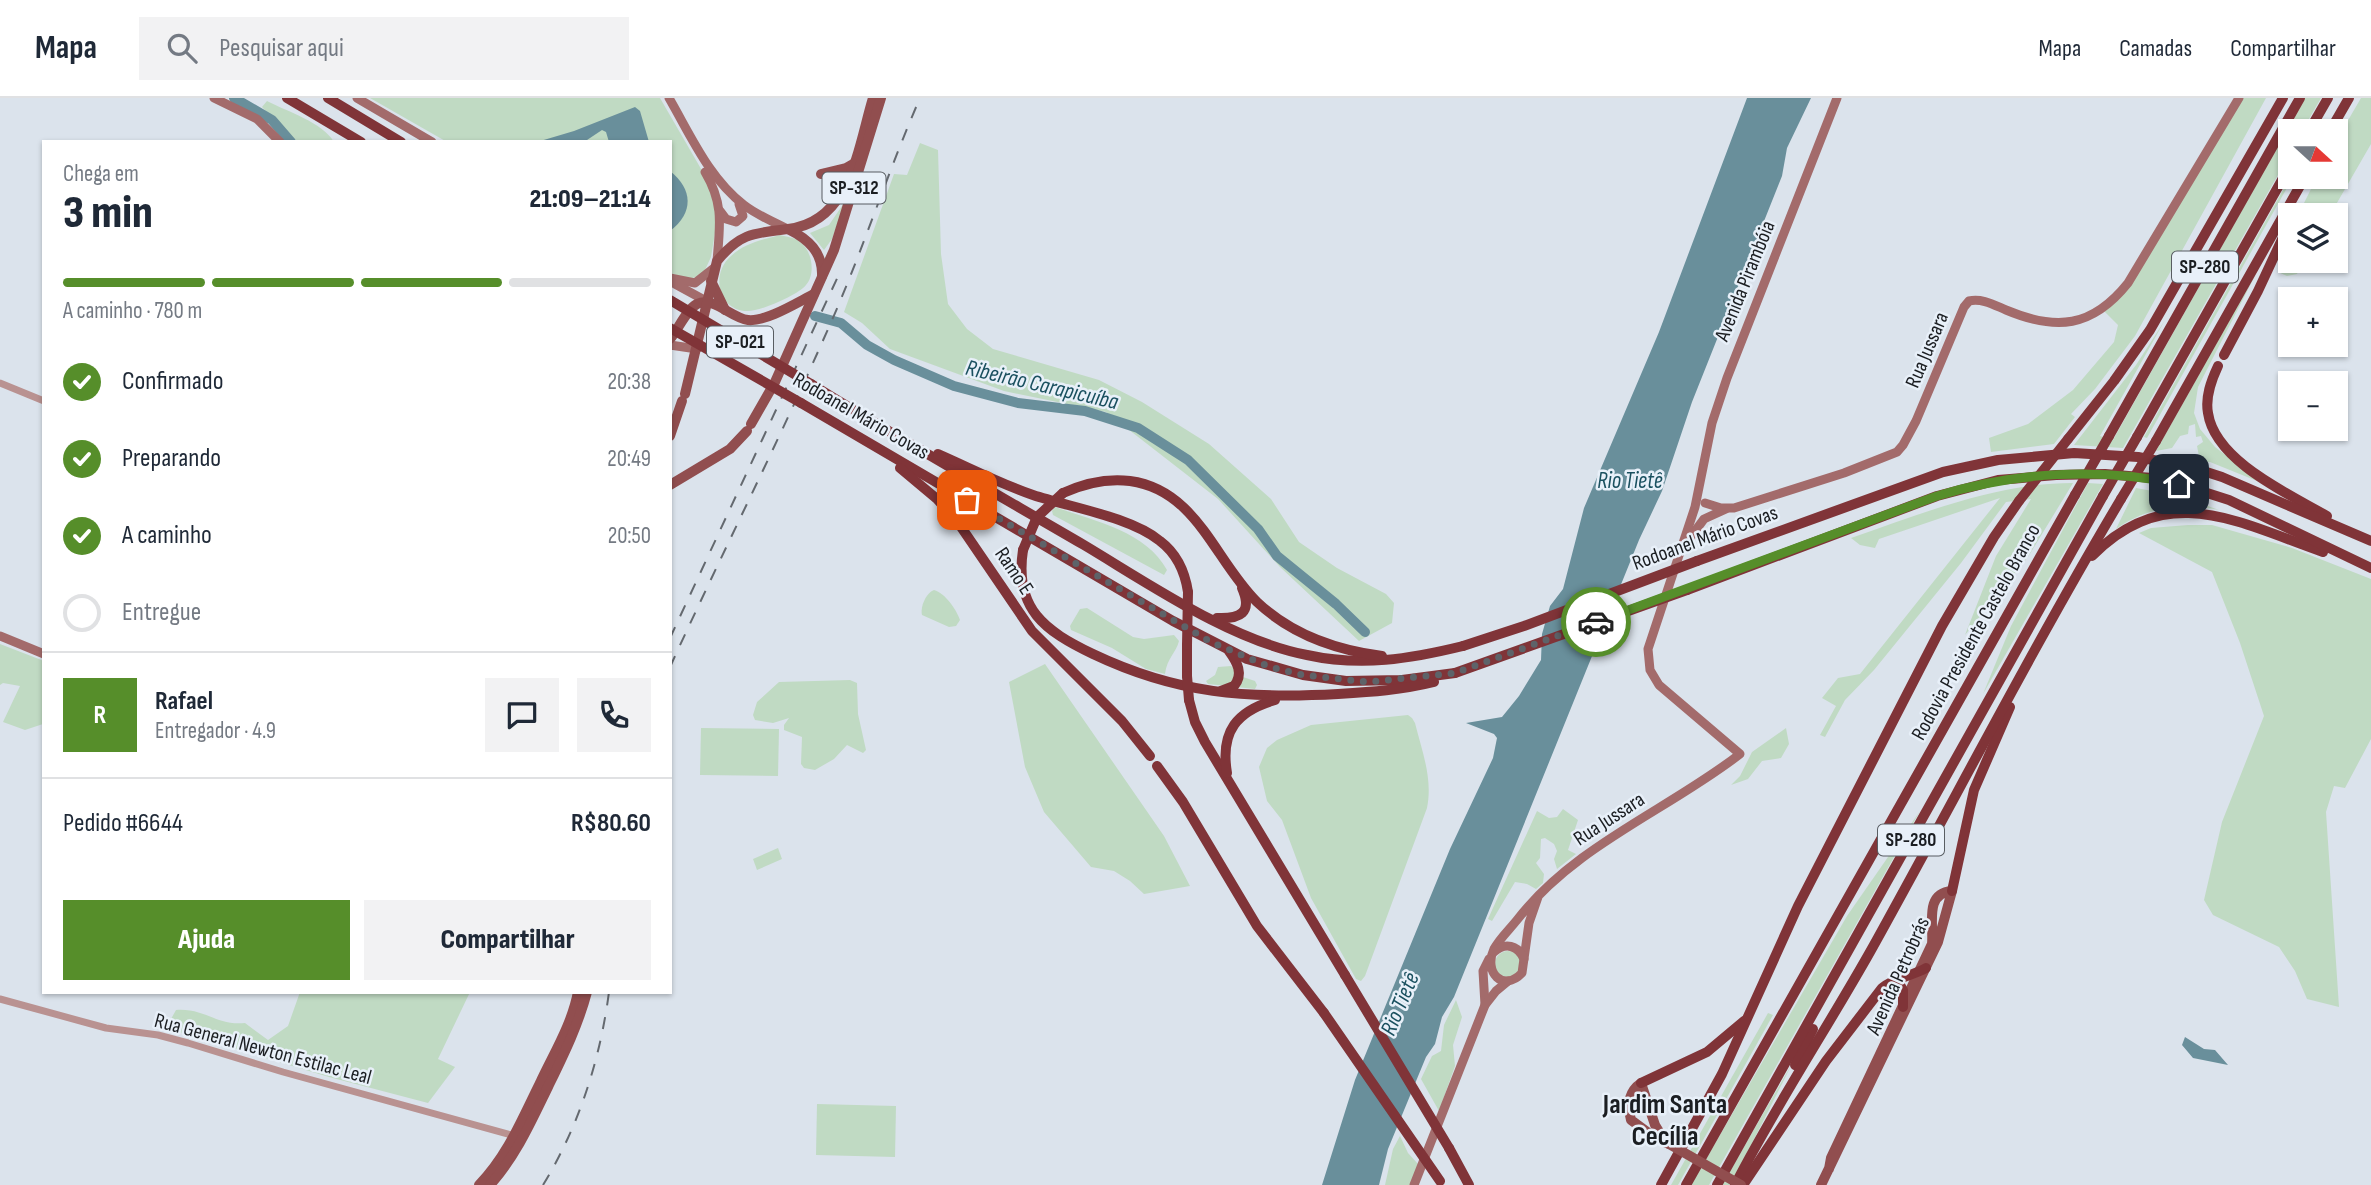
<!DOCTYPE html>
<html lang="pt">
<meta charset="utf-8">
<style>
body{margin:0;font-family:"Sofia Sans Condensed",sans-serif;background:#f2f2f3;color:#1f2937;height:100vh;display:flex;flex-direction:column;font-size:26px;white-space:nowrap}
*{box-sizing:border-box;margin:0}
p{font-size:23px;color:#747a83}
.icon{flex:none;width:38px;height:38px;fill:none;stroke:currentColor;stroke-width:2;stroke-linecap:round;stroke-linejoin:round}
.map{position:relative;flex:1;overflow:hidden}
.sheet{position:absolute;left:42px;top:42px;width:630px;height:854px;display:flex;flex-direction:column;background:#fff;border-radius:0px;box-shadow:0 2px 5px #0004}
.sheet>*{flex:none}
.needle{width:46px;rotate:111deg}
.buttons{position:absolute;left:2278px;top:21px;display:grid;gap:14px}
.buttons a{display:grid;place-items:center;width:70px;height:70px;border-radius:0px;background:#fff;box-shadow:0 2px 5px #0004;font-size:35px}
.pin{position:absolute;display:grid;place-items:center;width:60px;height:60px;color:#fff;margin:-30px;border-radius:14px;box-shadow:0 4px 10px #0006}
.courier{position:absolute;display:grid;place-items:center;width:70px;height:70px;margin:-35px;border:5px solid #568e2a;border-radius:50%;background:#fff;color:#222;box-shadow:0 2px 9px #0007}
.headline em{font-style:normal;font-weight:800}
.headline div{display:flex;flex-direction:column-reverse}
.headline{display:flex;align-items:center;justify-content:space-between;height:119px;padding:0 21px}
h1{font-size:46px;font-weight:800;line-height:52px}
.bar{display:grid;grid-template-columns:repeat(4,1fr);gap:10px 7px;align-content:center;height:84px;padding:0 21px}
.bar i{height:9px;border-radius:5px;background:#e0e1e3}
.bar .selected{background:#568e2a}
.bar p{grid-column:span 4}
.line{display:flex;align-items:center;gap:18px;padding:0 21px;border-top:2px solid #e0e1e3}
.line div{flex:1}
.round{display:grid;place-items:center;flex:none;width:74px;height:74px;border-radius:0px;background:#f2f2f3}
ol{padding:0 21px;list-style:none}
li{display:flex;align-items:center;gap:21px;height:77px}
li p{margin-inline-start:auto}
li .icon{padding:7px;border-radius:50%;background:#568e2a;color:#fff;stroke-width:4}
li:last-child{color:#747a83}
li i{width:38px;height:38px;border:4px solid #e0e1e3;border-radius:50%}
.button{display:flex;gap:14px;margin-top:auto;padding:14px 21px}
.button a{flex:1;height:80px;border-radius:0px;background:#568e2a;color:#fff;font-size:28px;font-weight:800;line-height:80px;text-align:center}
.button a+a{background:#f2f2f3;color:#1f2937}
header{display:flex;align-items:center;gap:42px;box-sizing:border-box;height:98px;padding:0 35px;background:#fff;border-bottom:2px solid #e0e1e3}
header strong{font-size:33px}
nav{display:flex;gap:38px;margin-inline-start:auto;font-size:24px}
.search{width:490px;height:63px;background:#f2f2f3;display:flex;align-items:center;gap:18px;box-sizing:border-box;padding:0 24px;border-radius:0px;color:#747a83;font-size:26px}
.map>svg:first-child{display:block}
</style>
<header>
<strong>Mapa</strong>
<div class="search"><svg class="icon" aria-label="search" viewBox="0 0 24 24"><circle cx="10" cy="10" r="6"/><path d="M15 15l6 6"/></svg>Pesquisar aqui</div>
<nav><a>Mapa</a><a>Camadas</a><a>Compartilhar</a></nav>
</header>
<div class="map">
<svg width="2371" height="1087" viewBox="0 0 2371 1087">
<rect width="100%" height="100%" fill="#dbe3ec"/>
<g fill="#c0dac3">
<polygon points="370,0 660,0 715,95 715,135 711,159 705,172 697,179 687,181 670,175 670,44 447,44"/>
<polygon points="2243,0 2266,0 2135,238 2095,291 2071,316 2075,319 2054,346 1991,354 1989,340 2028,326 2073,292 2114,244 2118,227 2104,213 2118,202"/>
<polygon points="2305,0 2321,0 2302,33 2291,33 2291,54 2123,350 2074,347 2136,267 2165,222 2100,338 2113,342"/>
<polygon points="2361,0 2371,0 2371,46 2330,117 2298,117 2317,79 2336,79 2336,43"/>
<path d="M 267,3 C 288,14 322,24 334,44 L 295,44 L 262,9 Z"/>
<polygon points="920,45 938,52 941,156 948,206 967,231 993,251 1099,282 1142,304 1209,346 1271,401 1299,444 1337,470 1386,496 1394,505 1392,525 1359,543 1280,469 1218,401 1106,314 1004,293 890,251 862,225 844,214 894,76 907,77"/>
<polygon points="2291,78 2293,79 2147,340 2144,339"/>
<polygon points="846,102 832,141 824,152 810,135 829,127"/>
<path d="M 780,137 C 787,139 794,139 800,144 C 812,152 816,176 806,187 C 798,197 761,213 748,213 C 718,213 710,176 731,158 C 745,145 761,142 780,137 Z"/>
<polygon points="2291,139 2291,163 2305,163 2297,176 2287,178 2278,174"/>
<polygon points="2258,172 2198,289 2194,315 2200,331 2215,349 2262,385 2210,364 2204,365 2199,358 2197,348 2203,344 2201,338 2196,339 2195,326 2189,328 2188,336 2180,338 2172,350 2156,353"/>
<path d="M 2073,385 L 2028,459 L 1965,537 L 1996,458 L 2031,401 L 2006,404 L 1961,465 L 1874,572 L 1845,602 L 1825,639 L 1820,637 L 1836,608 L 1822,600 L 1838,580 L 1860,576 L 2000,400 L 1879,441 L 1875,450 L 1860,447 L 1851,440 C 1923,415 1997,385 2073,385 Z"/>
<polygon points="2088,385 2103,386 1983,596 2011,528"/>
<path d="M 2136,390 L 2180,398 L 2219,412 C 2182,404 2147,409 2116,431 Z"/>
<path d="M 1055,409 C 1094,423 1146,433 1167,472 L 1164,477 L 1053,417 L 1052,413 Z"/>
<polygon points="2188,427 2212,427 2292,450 2371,481 2371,641 2345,690 2334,688 2326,714 2339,909 2307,901 2295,873 2279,849 2213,817 2204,802 2222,724 2264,618 2240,545 2212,474 2139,435 2151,430"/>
<path d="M 934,492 C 945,495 956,511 960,522 L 956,528 L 949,529 L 922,517 C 920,509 926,495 934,492 Z"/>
<path d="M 1087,510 L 1133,539 L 1144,541 L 1174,537 L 1179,543 C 1176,555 1167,560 1165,576 L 1146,571 L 1112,550 L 1071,532 L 1070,528 L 1080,511 Z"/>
<polygon points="0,546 44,563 43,626 25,632 3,624 20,588 3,585 0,587"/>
<polygon points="1045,566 1164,738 1190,788 1144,796 1130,783 1114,773 1091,769 1044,714 1025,669 1009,584"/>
<polygon points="1231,568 1243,579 1255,583 1257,587 1255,591 1208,586 1206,583 1215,577 1218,569"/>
<polygon points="850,582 857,585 858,616 866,652 863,655 847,647 834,661 815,672 804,670 801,666 802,639 784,632 784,627 789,620 773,625 755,622 753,617 757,604 779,584"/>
<path d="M 1408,617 L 1412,620 L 1415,625 C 1422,653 1433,681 1427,710 L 1365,878 L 1361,883 L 1356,881 L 1311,800 L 1282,722 L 1267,703 L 1259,669 L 1267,650 L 1277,642 L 1311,627 Z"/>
<polygon points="701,630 779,631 778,678 700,677"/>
<polygon points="1786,630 1789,646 1781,660 1762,663 1748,681 1731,687 1740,678 1752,654"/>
<polygon points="1563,711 1578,722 1568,752 1576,756 1557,771 1554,761 1557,753 1554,746 1545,740 1541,741 1540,760 1536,765 1544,776 1543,785 1536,791 1527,786 1515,784 1492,823 1488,821 1537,713 1549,720 1557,719"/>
<polygon points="1920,713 1709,1087 1691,1087 1847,818"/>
<polygon points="778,750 782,761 757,772 753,761"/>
<circle cx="1508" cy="866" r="13"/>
<path d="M 300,894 L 470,894 L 438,961 L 455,969 L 428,1005 L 329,979 L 166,930 L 176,912 C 205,910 217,928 245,925 L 268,942 L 288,928 Z"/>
<polygon points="1456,902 1462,919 1453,947 1455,968 1439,1013 1421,981 1432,958 1441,953 1444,927"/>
<polygon points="1768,915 1773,917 1678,1087 1671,1087"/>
<polygon points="1793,964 1731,1087 1722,1087"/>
<polygon points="817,1006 896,1008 895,1059 816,1057"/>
<polygon points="1400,1038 1408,1055 1418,1066 1410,1087 1385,1087 1393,1051"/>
</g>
<g fill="#698f9b">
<polygon points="1747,0 1811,0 1787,50 1782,78 1692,304 1662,393 1639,442 1454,899 1442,919 1435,946 1426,959 1388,1051 1379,1087 1322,1087 1355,982 1450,751 1493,660 1497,640 1494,636 1466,625 1502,619 1519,598 1541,562 1542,536 1550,508 1563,491 1584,410 1659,234"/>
<polygon points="635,9 640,13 649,44 609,44 606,34 602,32 584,44 537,44 574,33"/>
<path d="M 670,73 C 693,91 694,115 670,133 Z"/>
<polygon points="2185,939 2204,951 2215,952 2228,967 2193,960 2182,947"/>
</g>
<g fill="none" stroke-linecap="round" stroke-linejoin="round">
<g stroke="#698f9b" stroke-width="10">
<polyline points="234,0 272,22 291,44"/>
<polyline points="815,218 841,225 867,247 894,262 954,288 1018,305 1085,313 1138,330 1188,362 1258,431 1277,458 1336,506 1365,534"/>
</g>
<g stroke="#b99291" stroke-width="7">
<polyline points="0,285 44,303"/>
<polyline points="0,901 106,930 158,937 188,945 283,974 515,1038"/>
</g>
<g stroke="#a36b6b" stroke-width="9">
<polyline points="214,0 257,21 280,44"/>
<polyline points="357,0 432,44"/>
<path d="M 669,0 C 691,38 709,80 744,107 C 757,117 773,124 788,131"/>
<path d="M 705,74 C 724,106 720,127 717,163"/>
<polyline points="720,113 726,121 736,124 743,118 739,106"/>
<polyline points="670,180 695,185 714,170"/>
<polyline points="675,186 708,204"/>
<polyline points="670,247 697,251"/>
<path d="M 1705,405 L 1721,410 L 1734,410 L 1844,375 L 1897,354 L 1903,347 L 1916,323 L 1964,209 L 1969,203 C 1982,200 1994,207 2006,212 C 2056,233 2092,230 2128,185 L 2239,0"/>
<polyline points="1687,444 1704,421 1726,411"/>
<polyline points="0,538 44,556"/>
<path d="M 1538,799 L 1529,825 L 1522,875 C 1503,895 1483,874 1494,851 C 1500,840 1509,832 1517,822 C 1575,747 1668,712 1740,656 L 1659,587 L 1650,572 L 1648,551 L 1695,409 L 1712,325 L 1727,280 L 1837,0"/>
<path d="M 1494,854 C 1505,844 1518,847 1524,861"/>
<polyline points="1485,907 1483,873 1489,861"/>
<polyline points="1414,1087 1485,907 1496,893 1508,883"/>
</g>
<g stroke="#914e4f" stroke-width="10">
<polyline points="821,76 846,70 853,66"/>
<path d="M 788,131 C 808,141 823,154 822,178"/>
<polyline points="711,183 725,212"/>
<path d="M 670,241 C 678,232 686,212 697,206 C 714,198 731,220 748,222 C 766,224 798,204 814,196"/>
<path d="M 685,296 L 717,163 C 740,135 754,135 788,131 C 851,124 858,49 873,0"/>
<polyline points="751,326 775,284 834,152 881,0"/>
<polyline points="670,338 682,303"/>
<polyline points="670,387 730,351 747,333"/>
<path d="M 1666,1045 L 1655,1027 L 1641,985 C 1628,994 1627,1007 1631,1022 L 1654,1039 L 1669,1046"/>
<path d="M 479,1087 C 508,1057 522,1021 540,985 C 554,955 572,926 578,894"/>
<path d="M 490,1087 C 516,1058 531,1024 548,989 C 563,958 578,928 587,894"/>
<path d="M 1821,1087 L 1938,844 L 1952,793 C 1924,795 1934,827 1932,846 L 1831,1060 L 1829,1071"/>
</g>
<g stroke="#803438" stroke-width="10">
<polyline points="287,0 361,44"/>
<polyline points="328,0 401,44"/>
<polyline points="2309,33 2328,0"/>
<polyline points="2330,33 2349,0"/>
<polyline points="2224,257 2258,193 2291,122"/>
<path d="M 2218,268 C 2211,283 2205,299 2208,315 C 2215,363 2289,396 2327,418"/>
<path d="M 811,286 C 901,342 993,394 1084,447 C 1151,487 1230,542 1307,557 C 1361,569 1410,561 1463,548"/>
<polyline points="801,305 1173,523 1247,561 1303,577 1346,583 1402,582 1455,575"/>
<polyline points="2109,338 2300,0"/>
<polyline points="2137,339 2291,66"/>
<polyline points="2068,341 2114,283 2150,232 2283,0"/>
<polyline points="2156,343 2305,79"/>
<path d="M 938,356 C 970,370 1001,386 1033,397 C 1069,409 1131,419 1160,443 C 1176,455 1185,474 1188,494"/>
<polyline points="900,370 937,401 957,423 1032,533 1122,623 1150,658"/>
<path d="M 1063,395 C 1085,385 1106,380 1130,383 C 1197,392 1215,463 1257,504 C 1292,537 1336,552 1382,558"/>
<path d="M 1023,452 C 1014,511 1045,533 1093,556 C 1177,596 1247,601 1338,596 C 1371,594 1402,592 1434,584"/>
<path d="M 2092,458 C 2167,382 2237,424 2323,454"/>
<polyline points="1697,463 1943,374 1998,362 2074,355 2138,359 2194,370 2222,379 2371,443"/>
<polyline points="1687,492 1937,398 1998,382 2056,377 2105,376 2152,380 2179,386 2229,402 2371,470"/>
<path d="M 1217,520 C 1240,521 1253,515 1242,490"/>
<polyline points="1187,578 1187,547"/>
<path d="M 1221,593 L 1234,588 C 1244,576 1237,564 1229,553"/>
<polyline points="1189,602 1195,624 1205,644 1345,877"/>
<polyline points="1157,668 1183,704 1257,828 1324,915"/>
<path d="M 1227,675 C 1220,633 1237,613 1275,602"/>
<polyline points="1952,793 1974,692 2010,609"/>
<polyline points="1897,882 1903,892 1903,909"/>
<polyline points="1795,967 1813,931"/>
<polyline points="1641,985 1707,954 1744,923"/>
<polyline points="1449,1050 1469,1087"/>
<polyline points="1661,1087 1722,976 1798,808 1942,528 1994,439 2019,403"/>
<polyline points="1686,1087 2075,397"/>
<polyline points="1717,1087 2103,398"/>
<path d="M 1735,1087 C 1776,1007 1826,932 1870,854 C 1954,703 2033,549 2121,401"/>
<path d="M 1743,1087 L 1826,963 L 1882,890 C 1894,880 1912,878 1926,870"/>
</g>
<g stroke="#64696f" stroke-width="2" stroke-dasharray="12 12" stroke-linecap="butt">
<polyline points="670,540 841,172"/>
<path d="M 670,569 C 723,453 781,339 832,222 C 864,149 888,73 920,0"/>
<path d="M 543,1087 C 579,1028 600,962 609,894"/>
</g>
<polyline stroke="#914e4f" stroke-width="10" points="1669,1046 1741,1087"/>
<g stroke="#803438" stroke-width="10">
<polyline points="670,202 811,286"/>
<polyline points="670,230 801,305"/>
<polyline points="2075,397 2109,338"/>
<polyline points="2103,398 2137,339"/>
<polyline points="2121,401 2156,343"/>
<polyline points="2019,403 2068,341"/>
<polyline points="1023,452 1037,419 1063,395"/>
<polyline points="1187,547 1188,494"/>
<polyline points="1463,548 1524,528 1697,463"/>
<polyline points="1455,575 1687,492"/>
<polyline points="1187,578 1189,602"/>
<polyline points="1345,877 1449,1050"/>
<polyline points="1324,915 1440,1083"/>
</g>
</g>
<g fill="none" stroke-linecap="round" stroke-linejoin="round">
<polyline stroke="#5e6369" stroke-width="7" stroke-dasharray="0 12.6" points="967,402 1211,544 1270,569 1303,577 1368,584 1455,575 1596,524"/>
<path stroke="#568e2a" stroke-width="9" d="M 1596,524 L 1937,398 C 2015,374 2099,369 2179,386"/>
</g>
<g text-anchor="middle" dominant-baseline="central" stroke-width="5" stroke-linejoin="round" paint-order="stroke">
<g fill="#e8f0f9" stroke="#585d62" stroke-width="2">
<rect x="822.5" y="74.5" width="63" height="31" rx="5"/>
<rect x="2172" y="153.5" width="66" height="31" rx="5"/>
<rect x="707" y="228.5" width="66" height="31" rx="5"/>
<rect x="1878" y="726.5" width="66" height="31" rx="5"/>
</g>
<g font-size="19" font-weight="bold" fill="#1b1e22">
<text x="854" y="90">SP-312</text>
<text x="2205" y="169">SP-280</text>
<text x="740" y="244">SP-021</text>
<text x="1911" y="742">SP-280</text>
</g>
<g font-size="21" fill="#1b1e22" stroke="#e8f0f9">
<text transform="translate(1745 183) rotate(-68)">Avenida Pirambóia</text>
<text transform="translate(1927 252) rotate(-67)">Rua Jussara</text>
<text transform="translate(861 318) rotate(30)">Rodoanel Mário Covas</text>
<text transform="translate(1705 440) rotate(-20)">Rodoanel Mário Covas</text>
<text transform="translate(1014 473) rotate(56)">Ramo E</text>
<text transform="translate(1976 534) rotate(-61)">Rodovia Presidente Castelo Branco</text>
<text transform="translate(1609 721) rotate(-33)">Rua Jussara</text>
<text transform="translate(1898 878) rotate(-66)">Avenida Petrobrás</text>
<text transform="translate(263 951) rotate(15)">Rua General Newton Estilac Leal</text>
</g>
<g font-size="23" font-style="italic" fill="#1a505f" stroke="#e8f0f9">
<text transform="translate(1042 287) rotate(13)">Ribeirão Carapicuíba</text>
<text x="1630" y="383">Rio Tietê</text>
<text transform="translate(1400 906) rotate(-67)">Rio Tietê</text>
</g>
<g font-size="28" font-weight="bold" fill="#1b1e22" stroke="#e8f0f9">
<text x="1665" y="1006">Jardim Santa<tspan x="1665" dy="32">Cecília</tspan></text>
</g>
</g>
</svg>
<div class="buttons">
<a><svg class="needle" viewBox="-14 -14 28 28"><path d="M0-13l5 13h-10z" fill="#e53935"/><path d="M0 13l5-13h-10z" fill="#747a83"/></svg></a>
<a><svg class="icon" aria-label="layers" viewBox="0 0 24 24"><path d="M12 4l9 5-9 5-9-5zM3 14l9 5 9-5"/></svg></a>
<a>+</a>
<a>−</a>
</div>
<div class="pin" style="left:967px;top:402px;background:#ea580c"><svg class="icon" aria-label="bag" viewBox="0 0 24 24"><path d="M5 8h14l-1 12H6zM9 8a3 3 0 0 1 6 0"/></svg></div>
<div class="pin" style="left:2179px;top:386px;background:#1f2937"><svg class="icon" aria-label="home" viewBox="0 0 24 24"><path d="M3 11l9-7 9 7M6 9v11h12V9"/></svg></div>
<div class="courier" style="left:1596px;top:524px"><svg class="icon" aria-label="car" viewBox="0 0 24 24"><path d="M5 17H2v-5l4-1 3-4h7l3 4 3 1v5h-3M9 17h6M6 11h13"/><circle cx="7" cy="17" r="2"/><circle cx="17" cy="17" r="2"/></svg></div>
<section class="sheet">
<div class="headline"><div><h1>3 min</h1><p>Chega em</p></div><em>21:09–21:14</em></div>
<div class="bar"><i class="selected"></i><i class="selected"></i><i class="selected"></i><i></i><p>A caminho · 780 m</p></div>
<ol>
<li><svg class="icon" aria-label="check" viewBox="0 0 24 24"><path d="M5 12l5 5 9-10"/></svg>Confirmado<p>20:38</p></li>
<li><svg class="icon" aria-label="check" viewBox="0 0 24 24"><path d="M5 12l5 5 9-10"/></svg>Preparando<p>20:49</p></li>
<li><svg class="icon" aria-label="check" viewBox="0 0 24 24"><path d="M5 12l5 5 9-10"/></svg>A caminho<p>20:50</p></li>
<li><i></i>Entregue</li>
</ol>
<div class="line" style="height:126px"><b class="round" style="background:#568e2a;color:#fff">R</b><div><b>Rafael</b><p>Entregador · 4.9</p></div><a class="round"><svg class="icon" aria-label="chat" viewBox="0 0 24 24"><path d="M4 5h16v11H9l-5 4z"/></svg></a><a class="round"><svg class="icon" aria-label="phone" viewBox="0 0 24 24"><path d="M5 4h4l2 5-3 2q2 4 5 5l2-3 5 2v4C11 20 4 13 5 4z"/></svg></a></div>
<div class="line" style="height:91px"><div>Pedido #6644</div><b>R$80.60</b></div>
<div class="button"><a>Ajuda</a><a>Compartilhar</a></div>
</section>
</div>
